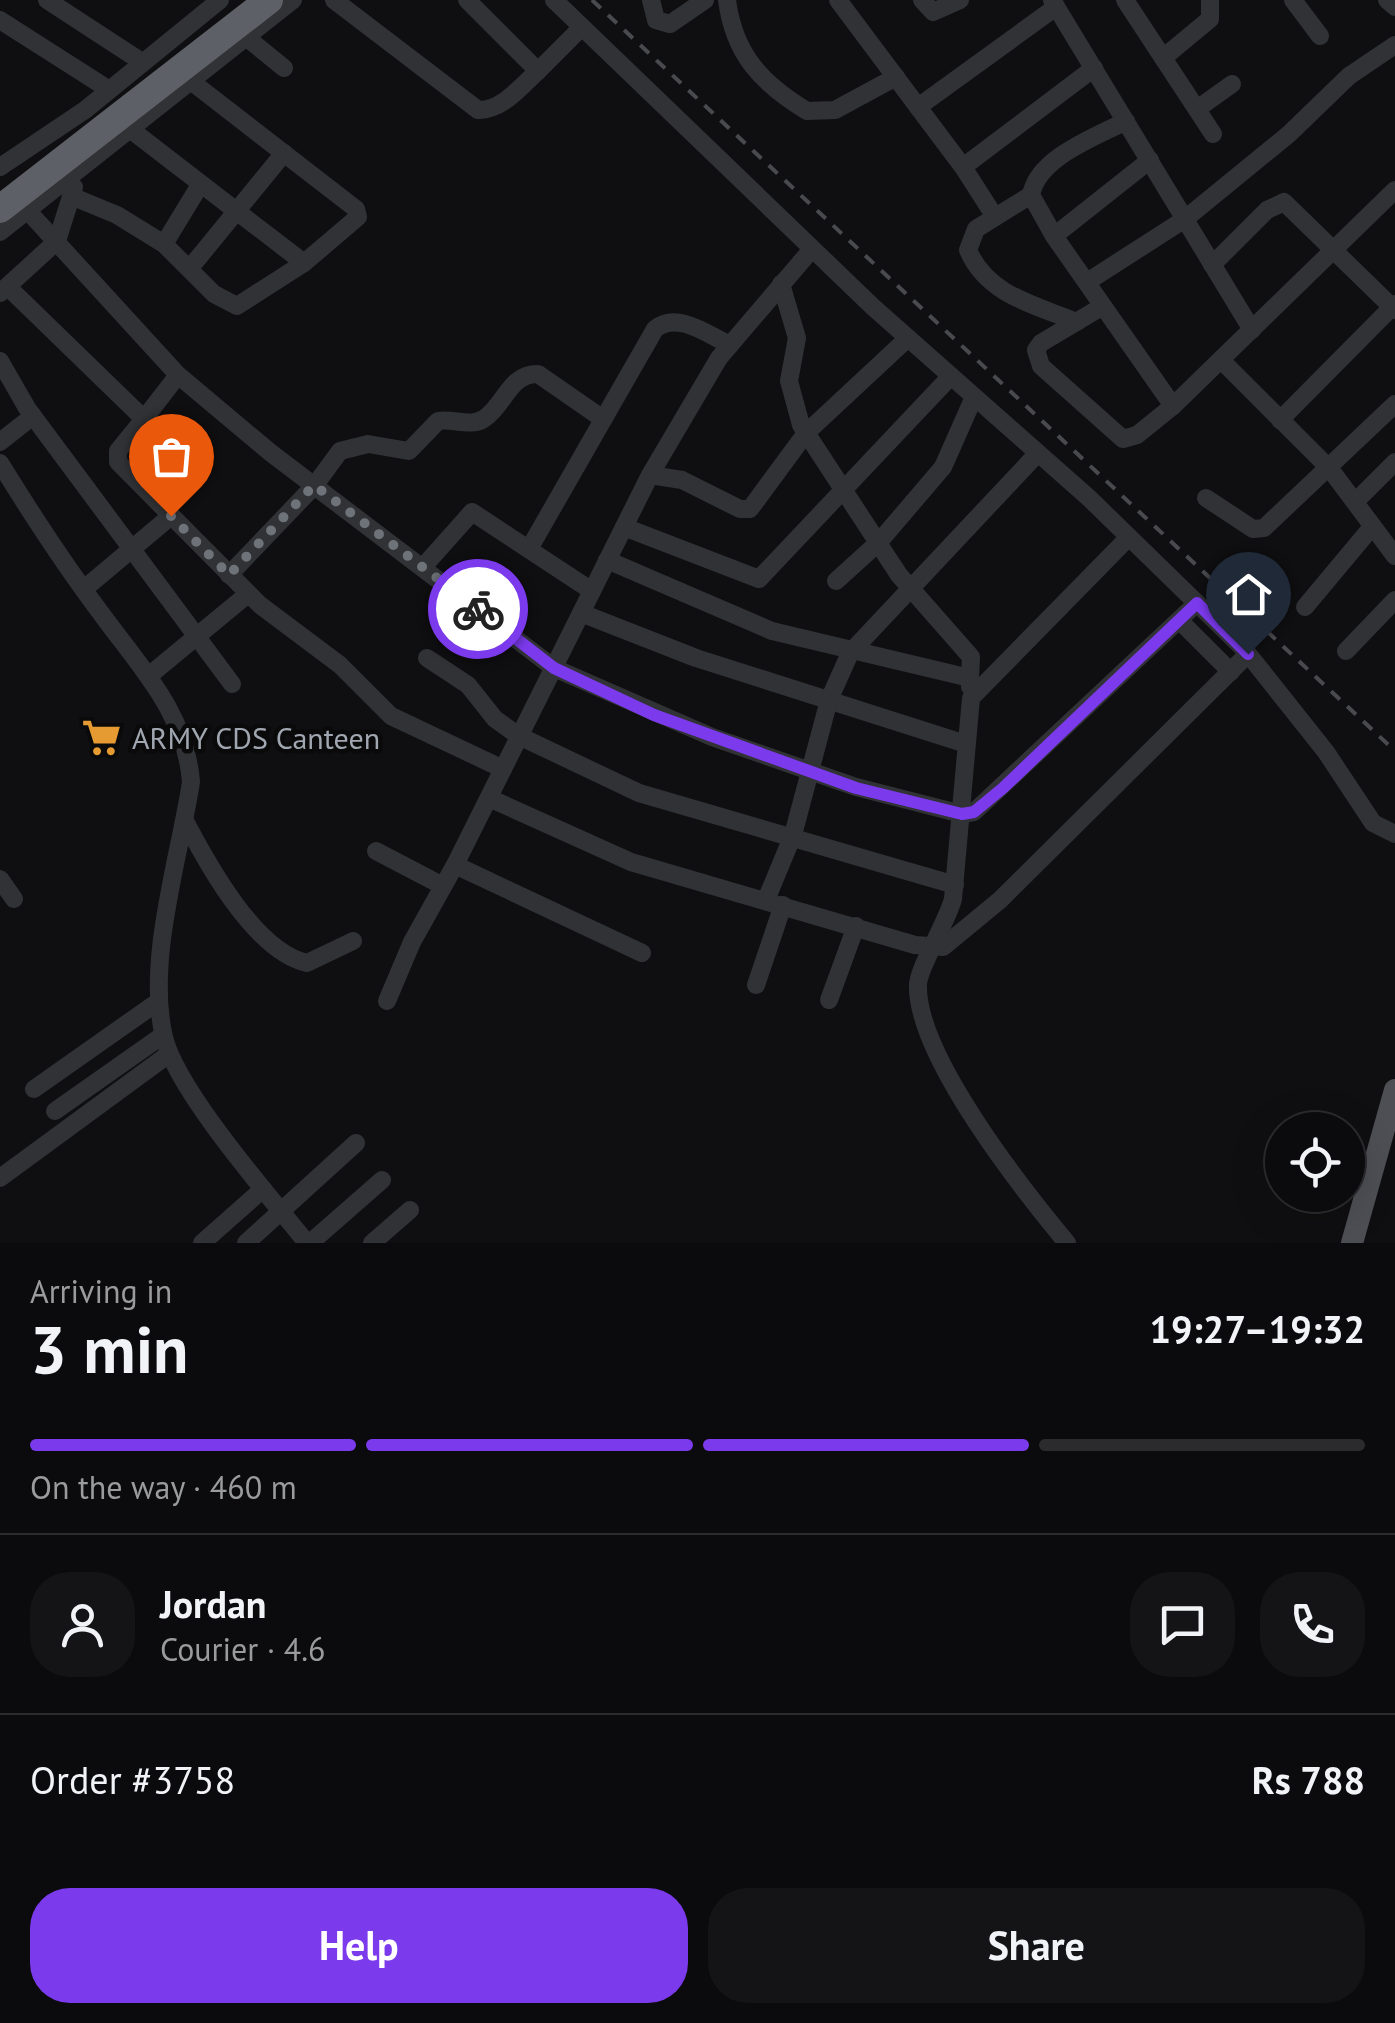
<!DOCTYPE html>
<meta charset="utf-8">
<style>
body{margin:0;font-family:"PT Sans",sans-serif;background:#141416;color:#f1f3f6;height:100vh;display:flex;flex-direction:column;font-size:38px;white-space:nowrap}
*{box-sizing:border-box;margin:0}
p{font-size:32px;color:#9a9b9d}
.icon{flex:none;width:55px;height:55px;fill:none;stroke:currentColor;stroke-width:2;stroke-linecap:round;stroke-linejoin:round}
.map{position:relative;height:1243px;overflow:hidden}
.details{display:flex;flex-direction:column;background:#0b0b0d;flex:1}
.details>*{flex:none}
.fabs{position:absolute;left:1265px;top:1112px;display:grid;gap:20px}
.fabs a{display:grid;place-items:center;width:100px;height:100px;border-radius:50%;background:#0b0b0d;box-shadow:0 10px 40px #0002,0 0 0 2px #2b2b2e;font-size:50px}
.pin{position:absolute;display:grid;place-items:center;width:85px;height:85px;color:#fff;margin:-102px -42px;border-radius:50% 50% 50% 0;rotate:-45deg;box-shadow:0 0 10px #0007}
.pin .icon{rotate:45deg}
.courier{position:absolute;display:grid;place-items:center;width:100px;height:100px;margin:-50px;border:8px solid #7c3aed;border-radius:50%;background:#fff;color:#222;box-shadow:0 2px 12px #0007}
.summary em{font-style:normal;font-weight:700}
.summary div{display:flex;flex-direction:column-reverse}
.summary{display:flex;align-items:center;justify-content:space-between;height:170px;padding:0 30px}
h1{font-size:65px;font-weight:700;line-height:75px}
.bar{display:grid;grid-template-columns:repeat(4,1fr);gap:15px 10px;align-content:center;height:120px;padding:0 30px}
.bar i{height:12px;border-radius:8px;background:#2b2b2e}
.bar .selected{background:#7c3aed}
.bar p{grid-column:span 4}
.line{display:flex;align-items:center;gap:25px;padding:0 30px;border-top:2px solid #2b2b2e}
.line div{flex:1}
.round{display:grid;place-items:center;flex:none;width:105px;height:105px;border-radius:40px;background:#141416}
.action{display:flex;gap:20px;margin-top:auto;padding:20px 30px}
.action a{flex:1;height:115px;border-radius:40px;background:#7c3aed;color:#fff;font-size:40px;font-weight:700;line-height:115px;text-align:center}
.action a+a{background:#141416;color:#f1f3f6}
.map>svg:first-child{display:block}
</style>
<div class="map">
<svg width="1395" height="1243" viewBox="0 0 1395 1243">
<rect width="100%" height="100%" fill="#0f0f11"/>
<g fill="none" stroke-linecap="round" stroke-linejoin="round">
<g stroke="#313235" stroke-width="18">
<polyline points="47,0 142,62"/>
<path d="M 334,0 L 478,110 C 502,111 521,86 538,71"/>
<polyline points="467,0 538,71 582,27"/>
<polyline points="554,0 873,307 1089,498 1245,650 1326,752 1373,823 1395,834"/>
<polyline points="651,0 656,20 670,24 705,0"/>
<path d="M 727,0 C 734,54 761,83 807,111 L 835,110 L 896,77"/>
<polyline points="838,0 918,107 1056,7"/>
<polyline points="922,0 933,12 960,0"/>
<polyline points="1052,0 1252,330"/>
<polyline points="1125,0 1213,134"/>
<polyline points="1293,0 1320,36"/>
<polyline points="1387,0 1395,7"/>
<polyline points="0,20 108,89"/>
<polyline points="246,37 284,68"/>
<polyline points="1163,58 1210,19 1210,0"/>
<polyline points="918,107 963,167 1094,68"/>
<polyline points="1197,109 1232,84"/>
<path d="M 1126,121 C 1096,137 1038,157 1031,195 L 1054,236 L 1173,406 L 1395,190"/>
<polyline points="130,129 304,263"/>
<polyline points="0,167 85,110 220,0"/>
<polyline points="963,167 995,217"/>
<path d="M 1031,195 L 976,229 L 968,250 C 987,295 1035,305 1077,322"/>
<polyline points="71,196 117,215 164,244 200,185"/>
<polyline points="27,210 178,375 271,453 554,668 712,737 856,787 962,814 974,812 1197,603"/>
<polyline points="0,232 293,0"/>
<polyline points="1054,236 1150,160"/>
<polyline points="164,244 214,294 237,306 304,263 358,217 356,209 192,82"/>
<polyline points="1212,265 1267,210 1284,202 1395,310"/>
<polyline points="190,268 284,153"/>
<polyline points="1087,282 1185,219 1289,134 1349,76 1395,45"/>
<polyline points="781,284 797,338 789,381 801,425 899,575 971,657 970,678"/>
<polyline points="9,288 144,419 178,375"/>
<polyline points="0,293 57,241 74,187"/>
<polyline points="1103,306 1041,343 1036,350 1041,366 1123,439 1137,435 1173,406"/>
<polyline points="1221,360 1330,469 1395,556"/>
<polyline points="0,361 27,408 232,684"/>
<polyline points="144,419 118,451 118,462 260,605 340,665 391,716 503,769"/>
<polyline points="1280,420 1395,304"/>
<polyline points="0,442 33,416"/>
<path d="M 0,463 C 32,515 66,567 103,616 C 141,668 186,714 191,782 C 179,860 146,961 164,1037 C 177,1091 270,1197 307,1243"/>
<polyline points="650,475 682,480 740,509 750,509 806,433 908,338"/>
<polyline points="1206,498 1253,529 1264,528 1395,404"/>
<polyline points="1357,500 1395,462"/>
<polyline points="624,527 759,579 951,376"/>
<path d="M 529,549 L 655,329 C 677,311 707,334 730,345"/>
<polyline points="607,560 772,631 970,678 970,687"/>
<polyline points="423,567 472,512 592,591"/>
<path d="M 229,575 L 315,485 L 340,451 L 368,444 L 409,451 L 438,421 C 453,418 472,428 485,418 C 506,403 509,374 538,374 L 603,419"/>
<polyline points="836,581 879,542 943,467 974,397"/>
<polyline points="84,589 171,516"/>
<polyline points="1305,607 1371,528"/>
<polyline points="581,613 696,658 966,744"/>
<polyline points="1179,620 1231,672"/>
<polyline points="1346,651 1395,600"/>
<polyline points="427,658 468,685 495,719 519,736 639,793 955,885"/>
<polyline points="151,674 248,594"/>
<polyline points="489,798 631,862 915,945 943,947 1000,900 1248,654"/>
<path d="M 185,821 C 208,865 255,951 307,963 L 353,941"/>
<polyline points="376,851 443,886"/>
<polyline points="0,879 14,899"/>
<polyline points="766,900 793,835 829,700 850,653 1038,453"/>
<polyline points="642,953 455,865 650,475 719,358 812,249"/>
<polyline points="756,985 783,905"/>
<polyline points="829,1000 856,926"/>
<polyline points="387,1001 412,942 455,865"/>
<polyline points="34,1089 159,1001"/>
<polyline points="55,1111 163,1035"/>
<polyline points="0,1178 169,1054"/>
<polyline points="202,1243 263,1189"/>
<polyline points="246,1243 356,1143"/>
<polyline points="310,1243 382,1180"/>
<polyline points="372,1243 410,1210"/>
<path d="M 1067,1243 C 1023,1190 915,1054 918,984 C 919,967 947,922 953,899 L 971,698 L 1129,537"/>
</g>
<polyline stroke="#4d4f54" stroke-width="22" points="1352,1243 1395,1090"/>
<polyline stroke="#5d6066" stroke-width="28" points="0,209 269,0"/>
<polyline stroke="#484a4e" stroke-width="4" stroke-dasharray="12 10" stroke-linecap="butt" points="592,0 1395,751"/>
</g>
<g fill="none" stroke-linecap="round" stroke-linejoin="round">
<polyline stroke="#6e7279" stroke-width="10" stroke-dasharray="0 18" points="171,516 229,575 314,485 478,609"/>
<polyline stroke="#7c3aed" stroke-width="12" points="478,609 554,668 654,715 856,788 962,814 974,812 1003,788 1197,603 1248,654"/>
</g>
<defs>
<symbol id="supermarket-bare" viewBox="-9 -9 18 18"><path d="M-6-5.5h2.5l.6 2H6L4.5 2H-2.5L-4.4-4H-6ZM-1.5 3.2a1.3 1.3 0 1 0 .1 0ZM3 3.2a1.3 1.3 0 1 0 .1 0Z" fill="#e69a32" stroke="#0a0a0b" stroke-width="2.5" paint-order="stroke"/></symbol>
</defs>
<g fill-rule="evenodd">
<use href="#supermarket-bare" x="74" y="710" width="55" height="55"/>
</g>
<g text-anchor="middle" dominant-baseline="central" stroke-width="9" stroke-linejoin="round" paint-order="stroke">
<g font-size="30" fill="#a1a7b1" stroke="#0a0a0b" text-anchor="start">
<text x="132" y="737">ARMY CDS Canteen</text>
</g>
</g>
</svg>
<div class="fabs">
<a><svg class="icon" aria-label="locate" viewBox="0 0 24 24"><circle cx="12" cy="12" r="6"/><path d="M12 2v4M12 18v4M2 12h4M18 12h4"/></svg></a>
</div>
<div class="pin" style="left:171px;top:516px;background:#ea580c"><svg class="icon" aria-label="bag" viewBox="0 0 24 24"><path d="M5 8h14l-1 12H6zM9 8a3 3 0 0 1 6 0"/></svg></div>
<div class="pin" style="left:1248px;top:654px;background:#1f2937"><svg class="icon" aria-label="home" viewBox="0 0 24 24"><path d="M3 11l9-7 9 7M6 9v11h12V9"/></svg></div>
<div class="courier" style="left:478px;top:609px"><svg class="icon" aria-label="bike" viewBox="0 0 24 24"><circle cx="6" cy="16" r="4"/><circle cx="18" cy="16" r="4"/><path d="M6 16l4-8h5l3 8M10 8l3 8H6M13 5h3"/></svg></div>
</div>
<section class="details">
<div class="summary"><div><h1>3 min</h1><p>Arriving in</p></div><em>19:27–19:32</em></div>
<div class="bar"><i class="selected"></i><i class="selected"></i><i class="selected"></i><i></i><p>On the way · 460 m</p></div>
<div class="line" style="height:180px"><a class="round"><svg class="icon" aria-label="person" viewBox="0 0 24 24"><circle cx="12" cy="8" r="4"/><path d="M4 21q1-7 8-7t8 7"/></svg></a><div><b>Jordan</b><p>Courier · 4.6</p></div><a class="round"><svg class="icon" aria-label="chat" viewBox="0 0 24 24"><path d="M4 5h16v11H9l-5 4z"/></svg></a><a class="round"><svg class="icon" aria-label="phone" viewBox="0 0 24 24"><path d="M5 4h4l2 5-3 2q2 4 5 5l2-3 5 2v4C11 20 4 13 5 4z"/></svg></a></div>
<div class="line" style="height:130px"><div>Order #3758</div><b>Rs 788</b></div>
<div class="action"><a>Help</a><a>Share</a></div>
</section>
